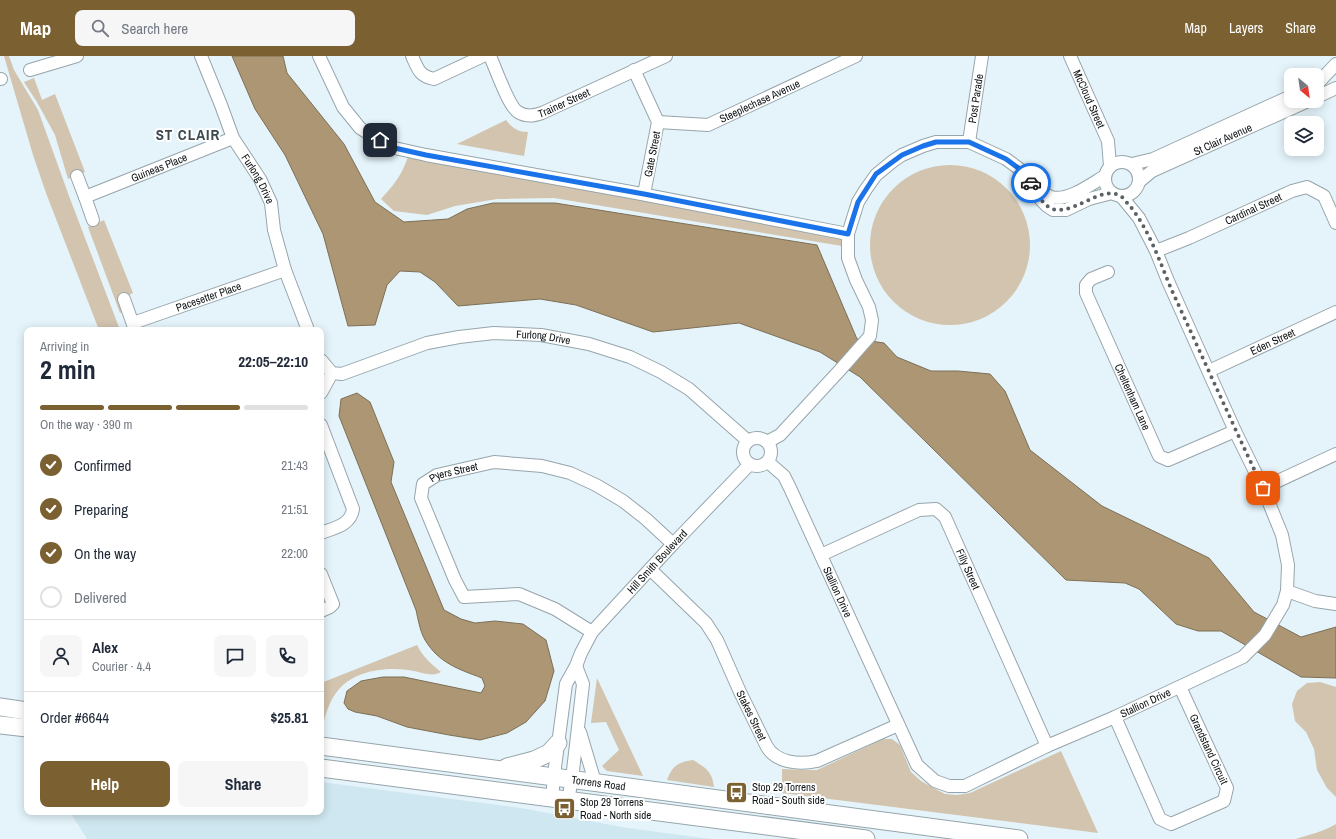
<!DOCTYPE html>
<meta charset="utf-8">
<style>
body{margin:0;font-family:"Archivo Narrow",sans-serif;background:#f6f6f7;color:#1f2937;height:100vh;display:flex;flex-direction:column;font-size:15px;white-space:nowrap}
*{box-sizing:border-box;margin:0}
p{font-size:13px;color:#747a83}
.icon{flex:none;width:22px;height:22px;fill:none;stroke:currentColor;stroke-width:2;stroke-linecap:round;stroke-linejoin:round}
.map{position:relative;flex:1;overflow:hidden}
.panel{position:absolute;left:24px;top:271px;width:300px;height:488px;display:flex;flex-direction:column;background:#fff;border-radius:8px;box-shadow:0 2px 10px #0003}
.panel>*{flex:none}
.needle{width:26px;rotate:151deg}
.tools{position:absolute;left:1284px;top:12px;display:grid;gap:8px}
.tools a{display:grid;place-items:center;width:40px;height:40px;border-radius:8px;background:#fff;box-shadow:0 2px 10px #0003;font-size:20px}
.pin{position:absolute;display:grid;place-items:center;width:34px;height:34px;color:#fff;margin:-17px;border-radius:8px;box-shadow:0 2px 6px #0006}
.courier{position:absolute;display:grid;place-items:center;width:40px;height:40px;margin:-20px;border:3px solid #1a73e8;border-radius:50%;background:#fff;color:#222;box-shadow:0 1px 5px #0007}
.headline em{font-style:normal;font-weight:700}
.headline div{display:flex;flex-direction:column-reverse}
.headline{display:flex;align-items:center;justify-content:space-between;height:68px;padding:0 16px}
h1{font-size:26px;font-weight:700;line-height:30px}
.bar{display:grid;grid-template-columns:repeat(4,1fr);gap:6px 4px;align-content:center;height:48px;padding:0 16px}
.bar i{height:5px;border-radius:3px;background:#e0e1e3}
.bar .active{background:#7b6032}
.bar p{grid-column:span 4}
.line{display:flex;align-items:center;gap:10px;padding:0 16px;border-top:1px solid #e0e1e3}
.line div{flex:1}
.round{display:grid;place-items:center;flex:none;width:42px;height:42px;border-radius:8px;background:#f6f6f7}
ol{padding:0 16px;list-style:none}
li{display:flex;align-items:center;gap:12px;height:44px}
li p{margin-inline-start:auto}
li .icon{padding:4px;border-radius:50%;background:#7b6032;color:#fff;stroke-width:4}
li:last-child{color:#747a83}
li i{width:22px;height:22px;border:2px solid #e0e1e3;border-radius:50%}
.cta{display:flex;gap:8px;margin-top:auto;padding:8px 16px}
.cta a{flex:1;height:46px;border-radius:8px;background:#7b6032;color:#fff;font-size:16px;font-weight:700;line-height:46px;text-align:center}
.cta a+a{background:#f6f6f7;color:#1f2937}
header{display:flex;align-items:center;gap:24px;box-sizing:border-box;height:56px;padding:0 20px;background:#7b6032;color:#fff}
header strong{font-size:19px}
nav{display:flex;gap:22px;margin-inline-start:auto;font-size:14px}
.search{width:280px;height:36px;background:#f6f6f7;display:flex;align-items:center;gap:10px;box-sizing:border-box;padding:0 14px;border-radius:8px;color:#747a83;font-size:15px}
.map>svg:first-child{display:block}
</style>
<header>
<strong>Map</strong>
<div class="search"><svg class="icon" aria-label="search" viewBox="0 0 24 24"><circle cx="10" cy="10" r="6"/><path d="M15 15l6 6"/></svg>Search here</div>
<nav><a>Map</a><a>Layers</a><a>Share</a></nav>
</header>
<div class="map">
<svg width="1336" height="783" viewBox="0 0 1336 783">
<rect width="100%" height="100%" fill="#e4f4fa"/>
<polygon fill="#cfe7f0" points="321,726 521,752 627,772 711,783 87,783 70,756 321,756"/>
<g fill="#d2c4ae">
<polygon points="4,0 9,0 14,14 38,54 69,140 120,274 99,274 46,137 33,99"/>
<polygon points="34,22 42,44 55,38 85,116 68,123 55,79 37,46 24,26"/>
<path d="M 506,64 C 512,72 518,76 528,76 L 524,100 L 457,88 Z"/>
<path d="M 410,95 L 848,178 L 848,191 L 554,142 L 497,143 L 455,150 L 427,159 L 394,155 L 381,143 C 396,127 403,117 410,95 Z"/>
<circle cx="950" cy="189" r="80"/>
<polygon points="104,164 133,237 120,243 125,255 120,257 88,171"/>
<path d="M 417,589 C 423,601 431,608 441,616 C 432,622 419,615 408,614 C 383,611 352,615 336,637 C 329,646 326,658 323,668 L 321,667 L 321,627 Z"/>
<polygon points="597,622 643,720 607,715 602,710 619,694 606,666 591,667"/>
<polygon points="1320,626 1336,631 1336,741 1327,732 1317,714 1314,693 1306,676 1295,665 1292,648 1297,635 1307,627"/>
<polygon points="883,683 892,683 900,689 911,716 921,725 945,738 957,739 970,737 1061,695 1098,777 782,737 782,713 803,714 817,714"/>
<path d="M 693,704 C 706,712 712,715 714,731 L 667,724 C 672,710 678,706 693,704 Z"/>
<path d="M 1336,768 L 1336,783 L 1296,783 C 1310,778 1323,776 1336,768 Z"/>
</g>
<g fill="#ac9673" stroke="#7d6f57">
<polygon points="232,0 283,0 287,17 344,88 375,146 404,166 448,163 467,153 493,147 555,147 817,189 857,283 884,287 897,301 931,315 958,315 990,318 1005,335 1030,394 1102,450 1209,502 1254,556 1301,581 1336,571 1336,622 1301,621 1221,575 1198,575 1176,568 1139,533 1125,527 1066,524 860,321 820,296 739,267 653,276 576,249 540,243 458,250 435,226 420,216 400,215 387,229 375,269 348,270 323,178 285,99 255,53"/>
<path d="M 357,337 L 370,346 L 394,406 L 391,426 L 444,554 L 461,563 L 475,567 L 495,565 L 523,568 L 546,584 L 554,615 L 545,645 L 526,666 L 507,677 L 480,684 L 449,679 L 407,671 L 377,660 L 355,656 L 348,653 L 344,647 L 347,635 L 361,625 L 383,621 L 404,621 L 481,637 L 485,630 L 482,622 C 458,613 439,607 425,584 C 420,575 418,563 416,554 L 339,360 L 341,343 Z"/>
</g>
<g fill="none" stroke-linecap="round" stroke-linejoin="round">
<defs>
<g id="street">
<path id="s1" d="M 201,0 L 221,49 L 233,82 L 260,123 L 271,147 L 274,174 L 285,214 L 308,274"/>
<polyline points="319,0 343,51 360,72 390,91 426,99 631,136 848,178"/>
<path d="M 412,0 C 418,13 419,20 434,23 L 483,0"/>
<path id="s2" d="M 490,0 C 495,11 509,51 518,56 C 526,61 533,60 542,57 L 666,0"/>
<path id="s3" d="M 1070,0 L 1108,85 L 1110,110"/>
<polyline points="30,14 77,0"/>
<polyline points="634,14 658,66 644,138"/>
<polyline points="0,23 1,23"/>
<polyline points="1317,28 1336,8"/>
<polyline points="1317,41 1336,32"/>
<path id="s4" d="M 658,66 L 708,69 L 856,0"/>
<path id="s5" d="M 969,86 L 982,0"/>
<circle cx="1122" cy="123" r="17"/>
<polyline points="1132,108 1153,103 1291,40"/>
<polyline points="77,120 85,141"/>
<path id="s6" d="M 1140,125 L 1152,115 L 1308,45"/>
<path d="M 1035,130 C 1040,134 1046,139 1051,141 C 1068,146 1091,128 1105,120"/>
<path id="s7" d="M 93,164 L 85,141 L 233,82"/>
<path id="s8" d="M 1156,195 L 1189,182 L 1292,135 L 1307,131 L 1324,140 L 1336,167"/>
<path id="s9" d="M 1108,216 L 1091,223 L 1086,229 L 1086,237 L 1159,400 L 1168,404 L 1235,375"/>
<polyline points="124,243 135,274"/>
<path id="s10" d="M 133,267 L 285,214"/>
<path id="s11" d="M 321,304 L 332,317 L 342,318 L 427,287 L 459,281 L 494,277 L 541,279 L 589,288 L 630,301 L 661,316 L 689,333 L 748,385"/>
<path id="s12" d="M 1209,315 L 1336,256"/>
<polyline points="321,337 332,317"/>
<path d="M 321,369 L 353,453 C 351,469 334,472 321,477"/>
<circle cx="757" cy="396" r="14"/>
<polyline points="767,386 780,379 840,314 870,280 872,264 869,251 856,224 848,202 848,178 858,146 866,133 876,119 893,105 902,99 923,90 936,86 969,86 1006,103 1021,114 1033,129 1041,144 1047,150 1053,154 1066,154 1089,143 1112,137"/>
<path id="s13" d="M 768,406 L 784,420 L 790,432 L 917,709 L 935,725 L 949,730 L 965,730 L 1047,690 L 1115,661 L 1243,601 L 1265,579 L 1283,549 L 1287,535 L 1288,509 L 1282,479 L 1263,432 L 1235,375 L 1168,225 L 1156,195 L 1139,162 L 1121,140"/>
<polyline points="1263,432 1336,398"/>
<path id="s14" d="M 821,499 L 919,454 L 936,453 L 945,461 L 1047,690"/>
<path id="s15" d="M 650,513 L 706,567 L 717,584 L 740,636 L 766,689 C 775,707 799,709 817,705 L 898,669"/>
<polyline points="321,518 333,548 330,551 321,555"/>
<polyline points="1287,535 1315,545 1336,548"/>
<path id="s16" d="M 592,576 L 555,553 L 519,538 L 464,541 L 455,524 L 421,442 L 423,428 L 437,419 L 494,406 L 542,410 L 570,417 L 596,429 L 623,445 L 646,463 L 673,488"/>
<polyline points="1115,661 1160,763 1171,768 1224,745 1227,732 1180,631"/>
<polyline points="580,676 595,726"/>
<path id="s17" d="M 552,742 L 555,711 L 566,628 L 576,610 L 581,597 L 592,576 L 673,488 L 750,408"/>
<polyline points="568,744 572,723 583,628 576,610"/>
</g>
<g id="secondary">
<polyline points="0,651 27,655"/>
<polyline points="0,669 27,672"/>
<path id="s18" d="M 321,690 L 1019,783"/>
<polyline points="507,711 534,704 549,697 558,687"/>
<polyline points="321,712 866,783"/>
</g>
</defs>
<use href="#street" stroke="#96a5ab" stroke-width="14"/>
<use href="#secondary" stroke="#96a5ab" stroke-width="19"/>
<use href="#street" stroke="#fff" stroke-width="12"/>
<use href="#secondary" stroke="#fff" stroke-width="17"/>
</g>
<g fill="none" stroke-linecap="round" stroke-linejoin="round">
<path stroke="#5a6266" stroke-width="4" stroke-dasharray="0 7.2" d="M 1031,127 C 1037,134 1039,143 1046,149 C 1067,168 1101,125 1122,141 C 1125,143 1127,148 1130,150 C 1150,175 1160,207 1173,237 C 1203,302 1232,367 1263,432"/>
<polyline stroke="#1a73e8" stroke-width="5" points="380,84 390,91 426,99 644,138 848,178 858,146 876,118 902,99 923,90 936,86 969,86 1006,103 1021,114 1031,127"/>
</g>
<defs>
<symbol id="bus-square" viewBox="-11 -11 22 22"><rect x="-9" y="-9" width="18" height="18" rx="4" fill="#7b6032" stroke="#fff"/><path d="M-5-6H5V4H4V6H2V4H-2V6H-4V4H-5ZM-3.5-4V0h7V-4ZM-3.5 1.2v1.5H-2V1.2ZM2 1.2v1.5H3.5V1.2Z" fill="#fff"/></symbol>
</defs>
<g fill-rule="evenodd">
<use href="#bus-square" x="724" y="724" width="25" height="25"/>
<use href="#bus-square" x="552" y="740" width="25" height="25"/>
</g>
<g text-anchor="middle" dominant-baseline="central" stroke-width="4" stroke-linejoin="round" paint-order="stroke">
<g font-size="11" fill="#0f1416" stroke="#fff">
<text stroke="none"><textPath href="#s5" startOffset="44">Post Parade</textPath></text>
<text stroke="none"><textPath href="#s3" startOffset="47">McCloud Street</textPath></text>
<text stroke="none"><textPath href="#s4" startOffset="107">Steeplechase Avenue</textPath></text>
<text stroke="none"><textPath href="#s2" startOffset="112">Trainer Street</textPath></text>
<text stroke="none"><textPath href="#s6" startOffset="93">St Clair Avenue</textPath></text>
<text transform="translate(652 98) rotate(-79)">Gate Street</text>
<text stroke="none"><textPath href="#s7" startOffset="104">Guineas Place</textPath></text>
<text stroke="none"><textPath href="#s1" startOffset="136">Furlong Drive</textPath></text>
<text stroke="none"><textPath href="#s8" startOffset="106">Cardinal Street</textPath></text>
<text stroke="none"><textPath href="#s10" startOffset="80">Pacesetter Place</textPath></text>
<text stroke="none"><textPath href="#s11" startOffset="235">Furlong Drive</textPath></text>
<text stroke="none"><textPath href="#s12" startOffset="70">Eden Street</textPath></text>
<text stroke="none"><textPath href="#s9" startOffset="148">Cheltenham Lane</textPath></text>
<text stroke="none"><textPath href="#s16" startOffset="293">Pyers Street</textPath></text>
<text stroke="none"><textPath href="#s17" startOffset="269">Hill Smith Boulevard</textPath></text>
<text stroke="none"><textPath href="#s14" startOffset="194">Filly Street</textPath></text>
<text stroke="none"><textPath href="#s13" startOffset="149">Stallion Drive</textPath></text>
<text stroke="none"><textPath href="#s13" startOffset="593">Stallion Drive</textPath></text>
<text stroke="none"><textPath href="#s15" startOffset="181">Stakes Street</textPath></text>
<text transform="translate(1209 693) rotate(65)">Grandstand Circuit</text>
<text stroke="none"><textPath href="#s18" startOffset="280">Torrens Road</textPath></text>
</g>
<g font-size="11" fill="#0f1416" stroke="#fff" text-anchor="start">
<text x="752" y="731">Stop 29 Torrens<tspan x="752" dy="13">Road - South side</tspan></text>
<text x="580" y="746">Stop 29 Torrens<tspan x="580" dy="13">Road - North side</tspan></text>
</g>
<g font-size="15" font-weight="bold" letter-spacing="1" fill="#3c494e" stroke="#fff">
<text x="188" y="78">ST CLAIR</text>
</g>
</g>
</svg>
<div class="tools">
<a><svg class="needle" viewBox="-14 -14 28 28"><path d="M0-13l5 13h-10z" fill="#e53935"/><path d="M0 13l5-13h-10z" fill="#747a83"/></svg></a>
<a><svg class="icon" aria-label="layers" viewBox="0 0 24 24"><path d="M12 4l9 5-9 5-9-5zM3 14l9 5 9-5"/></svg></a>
</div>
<div class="pin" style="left:1263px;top:432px;background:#ea580c"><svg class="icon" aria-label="bag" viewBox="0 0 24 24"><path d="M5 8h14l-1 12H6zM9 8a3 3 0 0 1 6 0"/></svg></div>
<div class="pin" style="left:380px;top:84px;background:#1f2937"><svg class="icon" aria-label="home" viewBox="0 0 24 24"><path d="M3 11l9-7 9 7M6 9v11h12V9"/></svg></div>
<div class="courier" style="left:1031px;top:127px"><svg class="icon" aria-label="car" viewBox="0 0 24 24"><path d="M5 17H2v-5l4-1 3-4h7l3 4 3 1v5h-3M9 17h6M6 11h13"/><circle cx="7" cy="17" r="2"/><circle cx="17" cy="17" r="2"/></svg></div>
<section class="panel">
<div class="headline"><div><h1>2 min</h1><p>Arriving in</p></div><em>22:05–22:10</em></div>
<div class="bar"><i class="active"></i><i class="active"></i><i class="active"></i><i></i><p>On the way · 390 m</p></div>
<ol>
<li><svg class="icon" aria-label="check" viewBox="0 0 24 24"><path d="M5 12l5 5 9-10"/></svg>Confirmed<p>21:43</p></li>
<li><svg class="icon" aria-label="check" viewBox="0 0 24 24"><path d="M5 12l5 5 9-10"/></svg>Preparing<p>21:51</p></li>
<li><svg class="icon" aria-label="check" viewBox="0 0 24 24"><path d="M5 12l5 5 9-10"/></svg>On the way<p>22:00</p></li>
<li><i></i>Delivered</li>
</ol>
<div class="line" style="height:72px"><a class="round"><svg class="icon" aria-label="person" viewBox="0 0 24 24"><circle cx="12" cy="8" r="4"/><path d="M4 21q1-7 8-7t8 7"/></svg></a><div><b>Alex</b><p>Courier · 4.4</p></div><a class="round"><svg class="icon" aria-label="chat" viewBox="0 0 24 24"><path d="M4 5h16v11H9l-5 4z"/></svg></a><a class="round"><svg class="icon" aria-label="phone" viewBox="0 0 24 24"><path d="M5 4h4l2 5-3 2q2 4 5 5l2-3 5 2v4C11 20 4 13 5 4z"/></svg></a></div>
<div class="line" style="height:52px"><div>Order #6644</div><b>$25.81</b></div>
<div class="cta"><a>Help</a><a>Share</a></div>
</section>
</div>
